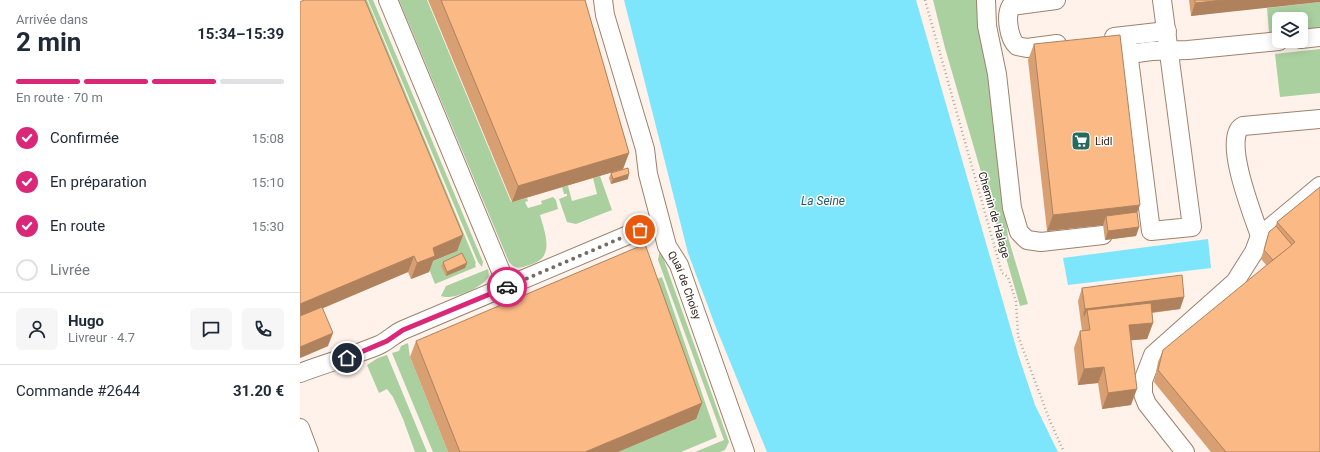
<!DOCTYPE html>
<html lang="fr">
<meta charset="utf-8">
<style>
body{margin:0;font-family:Roboto,sans-serif;background:#f6f6f7;color:#1f2937;height:100vh;display:flex;flex-direction:column;font-size:15px;white-space:nowrap}
*{box-sizing:border-box;margin:0}
p{font-size:13px;color:#747a83}
.icon{flex:none;width:22px;height:22px;fill:none;stroke:currentColor;stroke-width:2;stroke-linecap:round;stroke-linejoin:round}
.map{position:relative;flex:1;overflow:hidden}
.side{display:flex;flex-direction:column;background:#fff;width:300px}
.side>*{flex:none}
.controls{position:absolute;left:972px;top:12px;display:grid;gap:8px}
.controls a{display:grid;place-items:center;width:36px;height:36px;border-radius:6px;background:#fff;box-shadow:0 2px 10px #0003;font-size:20px}
.pin{position:absolute;display:grid;place-items:center;width:34px;height:34px;color:#fff;margin:-17px;border:2px solid #fff;border-radius:50%;box-shadow:0 1px 4px #0007}
.courier{position:absolute;display:grid;place-items:center;width:40px;height:40px;margin:-20px;border:3px solid #db2777;border-radius:50%;background:#fff;color:#222;box-shadow:0 1px 5px #0007}
.headline em{font-style:normal;font-weight:700}
.headline div{display:flex;flex-direction:column-reverse}
.headline{display:flex;align-items:center;justify-content:space-between;height:68px;padding:0 16px}
h1{font-size:26px;font-weight:700;line-height:30px}
.bar{display:grid;grid-template-columns:repeat(4,1fr);gap:6px 4px;align-content:center;height:48px;padding:0 16px}
.bar i{height:5px;border-radius:3px;background:#e0e1e3}
.bar .selected{background:#db2777}
.bar p{grid-column:span 4}
.line{display:flex;align-items:center;gap:10px;padding:0 16px;border-top:1px solid #e0e1e3}
.line div{flex:1}
.round{display:grid;place-items:center;flex:none;width:42px;height:42px;border-radius:6px;background:#f6f6f7}
ol{padding:0 16px;list-style:none}
li{display:flex;align-items:center;gap:12px;height:44px}
li p{margin-inline-start:auto}
li .icon{padding:4px;border-radius:50%;background:#db2777;color:#fff;stroke-width:4}
li:last-child{color:#747a83}
li i{width:22px;height:22px;border:2px solid #e0e1e3;border-radius:50%}
main{display:flex;flex:1;min-height:0}
.map>svg:first-child{display:block}
</style>
<main>
<section class="side">
<div class="headline"><div><h1>2 min</h1><p>Arrivée dans</p></div><em>15:34–15:39</em></div>
<div class="bar"><i class="selected"></i><i class="selected"></i><i class="selected"></i><i></i><p>En route · 70 m</p></div>
<ol>
<li><svg class="icon" aria-label="check" viewBox="0 0 24 24"><path d="M5 12l5 5 9-10"/></svg>Confirmée<p>15:08</p></li>
<li><svg class="icon" aria-label="check" viewBox="0 0 24 24"><path d="M5 12l5 5 9-10"/></svg>En préparation<p>15:10</p></li>
<li><svg class="icon" aria-label="check" viewBox="0 0 24 24"><path d="M5 12l5 5 9-10"/></svg>En route<p>15:30</p></li>
<li><i></i>Livrée</li>
</ol>
<div class="line" style="height:72px"><a class="round"><svg class="icon" aria-label="person" viewBox="0 0 24 24"><circle cx="12" cy="8" r="4"/><path d="M4 21q1-7 8-7t8 7"/></svg></a><div><b>Hugo</b><p>Livreur · 4.7</p></div><a class="round"><svg class="icon" aria-label="chat" viewBox="0 0 24 24"><path d="M4 5h16v11H9l-5 4z"/></svg></a><a class="round"><svg class="icon" aria-label="phone" viewBox="0 0 24 24"><path d="M5 4h4l2 5-3 2q2 4 5 5l2-3 5 2v4C11 20 4 13 5 4z"/></svg></a></div>
<div class="line" style="height:52px"><div>Commande #2644</div><b>31.20 €</b></div>
</section>
<div class="map">
<svg width="1020" height="452" viewBox="0 0 1020 452">
<rect width="100%" height="100%" fill="#fef2ea"/>
<g fill="#aad0a0">
<polygon points="53,0 67,0 176,263 175,264 176,267 135,284 127,264 157,251"/>
<polygon points="68,0 73,0 183,262 182,267 178,262"/>
<path d="M 99,0 L 127,0 L 211,202 L 227,198 L 228,201 L 225,202 L 228,208 L 242,204 L 241,201 L 253,197 L 256,200 L 258,209 L 240,215 C 243,227 253,250 240,260 C 236,263 230,265 226,266 C 219,269 214,268 209,262 Z"/>
<polygon points="633,0 677,0 677,19 689,68 708,237 728,304 720,306 645,48"/>
<polygon points="1020,2 1020,29 1001,31 1001,19 979,19 979,33 971,34 969,32 967,8"/>
<polygon points="1020,49 1020,93 980,97 975,54"/>
<polygon points="300,176 312,210 276,224 267,222 259,199 267,196 267,194 264,194 262,187 268,186 272,201 297,194 293,178"/>
<polygon points="360,249 429,442 425,450 420,452 395,452 424,440 358,260"/>
<path d="M 188,269 L 189,276 C 184,287 152,301 141,296 L 146,286 Z"/>
<polygon points="362,277 417,437 381,452 318,452 396,419 347,283"/>
<polygon points="108,343 110,357 148,452 133,452 92,353 99,351 101,346"/>
<polygon points="87,355 127,452 115,452 103,419 93,397 87,389 79,393 67,365 78,358"/>
</g>
<g fill="#7de5fc">
<polygon points="324,0 616,0 718,354 735,405 758,452 467,452 415,325 388,253"/>
<polygon points="908,239 911,268 768,285 763,258"/>
</g>
<g fill="none" stroke-linecap="round" stroke-linejoin="round">
<defs>
<g id="minor">
<polyline points="88,0 207,286"/>
<path id="s1" d="M 303,0 L 305,15 L 345,149 L 348,174 L 367,246 L 379,265 L 445,452"/>
<polyline points="686,0 687,26 697,74 712,208 719,232 727,240 741,242 803,235"/>
<path d="M 756,0 L 711,6 C 705,16 709,39 717,46 L 727,48 L 757,44"/>
<polyline points="826,36 851,231 892,227 862,0"/>
<polyline points="814,37 867,31"/>
<polyline points="1001,39 1020,37"/>
<polyline points="829,54 852,51 888,50 979,41"/>
<path d="M 960,236 C 954,218 921,136 943,126 L 1020,119"/>
<path d="M 0,373 C 26,363 53,356 79,345 C 88,341 94,334 103,330 L 340,230"/>
<polyline points="0,428 9,452"/>
<polyline points="885,452 847,404 843,394 843,381 853,355 935,282 954,252 960,236 1020,186"/>
</g>
</defs>
<use href="#minor" stroke="#9d826e" stroke-width="20"/>
<polyline stroke="#b2a79f" stroke-width="2.5" stroke-dasharray="1 3" stroke-linecap="butt" points="625,0 702,273 708,277 716,301 718,336 750,421 764,452"/>
<use href="#minor" stroke="#fff" stroke-width="18"/>
</g>
<g fill="#d79f72">
<polygon points="128,0 285,0 329,153 323,169 212,202"/>
<polygon points="889,0 1020,0 891,16"/>
<polygon points="0,2 163,235 157,251 133,261 129,272 111,279 108,272 22,308 28,346 0,358"/>
<polygon points="734,44 837,212 839,227 836,236 805,240 803,225 747,231 728,60"/>
<polygon points="311,173 328,179 311,184 309,178"/>
<polygon points="1020,187 1020,452 911,452 854,382 858,362 863,350 967,266 961,259 969,232 975,227 977,222"/>
<polygon points="143,262 167,263 165,268 146,276 141,266"/>
<polygon points="782,288 884,297 880,309 852,313 853,323 847,339 831,340 831,405 802,409 798,383 778,385 774,348 780,331 782,331 778,301"/>
<polygon points="116,341 402,403 396,419 318,452 148,452 110,357"/>
</g>
<g fill="#af825d">
<polygon points="924,0 1020,0 1020,2 891,16 895,3"/>
<polygon points="329,153 323,169 212,202 218,186"/>
<polygon points="329,174 328,179 311,184 313,179"/>
<polygon points="840,205 834,221 806,216 803,225 747,231 753,215"/>
<polygon points="839,227 836,236 805,240 808,231"/>
<polygon points="163,235 157,251 133,261 129,272 111,279 117,263 133,248"/>
<polygon points="114,256 108,272 0,318 0,304"/>
<polygon points="167,263 165,268 146,276 147,272"/>
<polygon points="884,297 880,309 847,313 787,310 784,317 784,313 780,322 785,309"/>
<polygon points="853,323 847,339 823,341 829,325"/>
<polygon points="33,333 28,346 0,358 0,347"/>
<polygon points="804,367 798,383 778,385 784,369"/>
<polygon points="837,389 831,405 802,409 808,393"/>
<polygon points="402,403 396,419 318,452 285,452"/>
</g>
<g fill="#fab985" stroke="#af825d">
<polygon points="4,0 65,0 163,235 133,248 135,256 117,263 114,256 0,304 0,2"/>
<polygon points="141,0 285,0 329,153 218,186"/>
<polygon points="895,0 924,0 895,3"/>
<polygon points="820,35 840,205 753,215 734,44"/>
<polygon points="328,168 329,174 313,179 311,173"/>
<polygon points="1020,187 1020,452 926,452 858,370 863,350 995,242 977,222"/>
<polygon points="837,212 839,227 808,231 806,216"/>
<polygon points="976,226 992,245 973,260 964,250 969,232"/>
<polygon points="345,244 402,403 285,452 160,452 116,341"/>
<polygon points="162,253 167,263 147,272 143,262"/>
<polygon points="882,275 884,297 785,309 782,288"/>
<polygon points="851,303 853,323 829,325 837,389 808,393 804,367 784,369 780,331 790,330 787,310"/>
<polygon points="22,307 33,333 0,347 0,316"/>
</g>
<g fill="none" stroke-linecap="round" stroke-linejoin="round">
<polyline stroke="#776c64" stroke-width="4" stroke-dasharray="0 7.2" points="207,287 340,230"/>
<polyline stroke="#db2777" stroke-width="5" points="47,358 87,341 103,330 207,287"/>
</g>
<defs>
<symbol id="supermarket-square" viewBox="-11 -11 22 22"><rect x="-9" y="-9" width="18" height="18" rx="4" fill="#276b5c" stroke="#fff"/><path d="M-6-5.5h2.5l.6 2H6L4.5 2H-2.5L-4.4-4H-6ZM-1.5 3.2a1.3 1.3 0 1 0 .1 0ZM3 3.2a1.3 1.3 0 1 0 .1 0Z" fill="#fff"/></symbol>
</defs>
<g fill-rule="evenodd">
<use href="#supermarket-square" x="770" y="130" width="22" height="22"/>
</g>
<g text-anchor="middle" dominant-baseline="central" stroke-width="3" stroke-linejoin="round" paint-order="stroke">
<g font-size="11" fill="#2f241c" stroke="#fff" text-anchor="start">
<text x="795" y="141">Lidl</text>
</g>
<g font-size="11" fill="#2f241c" stroke="#fff">
<text transform="translate(694 215) rotate(74)">Chemin de Halage</text>
<text stroke="none"><textPath href="#s1" startOffset="298">Quai de Choisy</textPath></text>
</g>
<g font-size="12" font-style="italic" fill="#1e5a65" stroke="#fff">
<text x="523" y="201">La Seine</text>
</g>
</g>
</svg>
<div class="controls">
<a><svg class="icon" aria-label="layers" viewBox="0 0 24 24"><path d="M12 4l9 5-9 5-9-5zM3 14l9 5 9-5"/></svg></a>
</div>
<div class="pin" style="left:340px;top:230px;background:#ea580c"><svg class="icon" aria-label="bag" viewBox="0 0 24 24"><path d="M5 8h14l-1 12H6zM9 8a3 3 0 0 1 6 0"/></svg></div>
<div class="pin" style="left:47px;top:358px;background:#1f2937"><svg class="icon" aria-label="home" viewBox="0 0 24 24"><path d="M3 11l9-7 9 7M6 9v11h12V9"/></svg></div>
<div class="courier" style="left:207px;top:287px"><svg class="icon" aria-label="car" viewBox="0 0 24 24"><path d="M5 17H2v-5l4-1 3-4h7l3 4 3 1v5h-3M9 17h6M6 11h13"/><circle cx="7" cy="17" r="2"/><circle cx="17" cy="17" r="2"/></svg></div>
</div>
</main>
